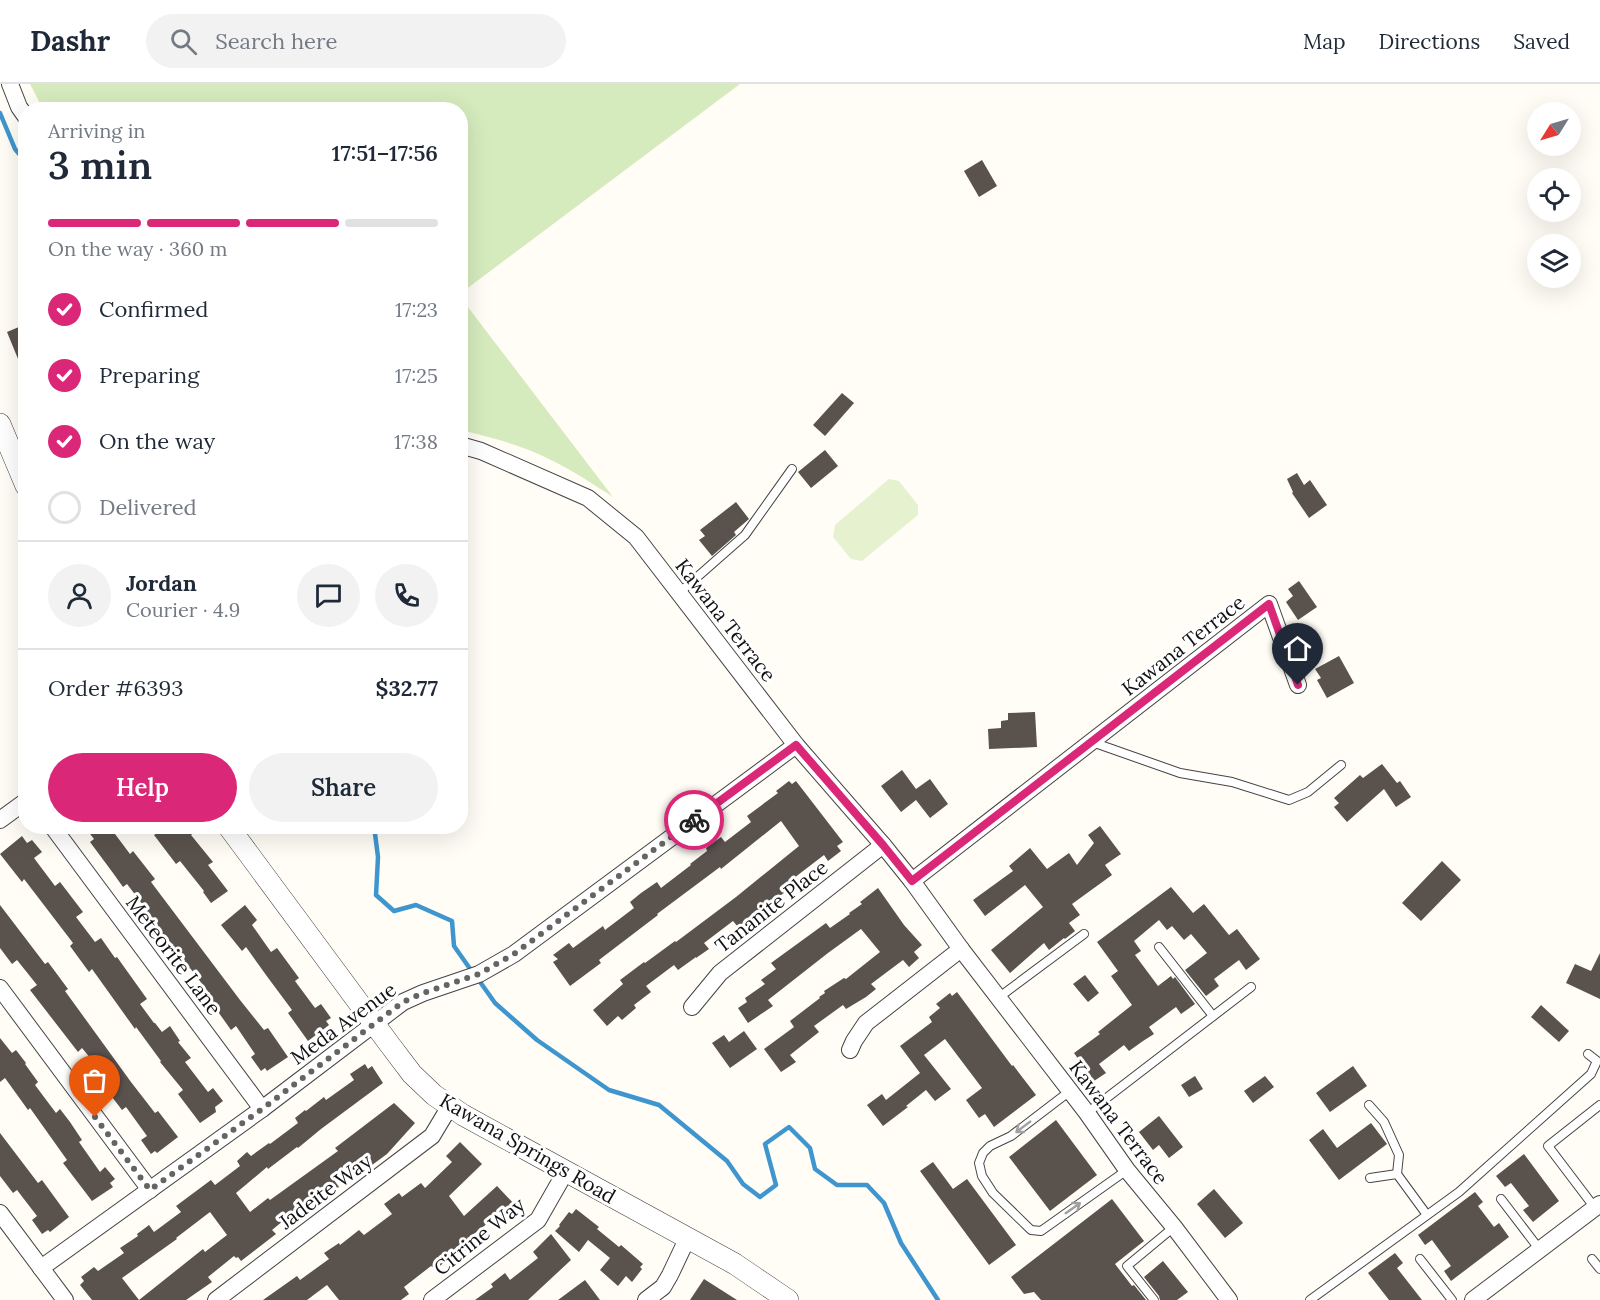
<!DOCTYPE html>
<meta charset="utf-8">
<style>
body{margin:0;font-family:Lora,serif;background:#f2f2f3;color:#1f2937;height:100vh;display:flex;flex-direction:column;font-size:22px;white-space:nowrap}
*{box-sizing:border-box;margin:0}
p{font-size:20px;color:#747a83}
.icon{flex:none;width:33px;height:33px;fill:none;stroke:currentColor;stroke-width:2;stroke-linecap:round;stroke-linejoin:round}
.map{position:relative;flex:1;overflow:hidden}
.details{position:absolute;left:18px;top:18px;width:450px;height:732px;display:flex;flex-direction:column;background:#fff;border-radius:24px;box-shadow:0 6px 24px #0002}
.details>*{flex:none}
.needle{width:39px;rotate:233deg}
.controls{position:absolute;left:1527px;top:18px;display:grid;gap:12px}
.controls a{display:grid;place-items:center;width:54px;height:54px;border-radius:50%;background:#fff;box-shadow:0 6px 24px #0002;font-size:30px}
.pin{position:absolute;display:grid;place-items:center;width:51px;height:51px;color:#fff;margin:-62px -26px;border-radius:50% 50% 50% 0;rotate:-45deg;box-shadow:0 0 6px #0007}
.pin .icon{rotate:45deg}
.courier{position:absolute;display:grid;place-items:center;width:60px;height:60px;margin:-30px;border:4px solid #db2777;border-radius:50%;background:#fff;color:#222;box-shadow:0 2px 8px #0007}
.overview em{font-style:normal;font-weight:600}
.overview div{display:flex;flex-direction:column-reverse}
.overview{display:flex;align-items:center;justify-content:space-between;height:102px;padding:0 30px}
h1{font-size:39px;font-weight:600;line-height:45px}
.bar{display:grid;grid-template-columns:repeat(4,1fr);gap:9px 6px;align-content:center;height:72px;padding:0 30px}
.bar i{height:8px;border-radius:4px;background:#e0e1e3}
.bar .selected{background:#db2777}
.bar p{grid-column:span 4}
.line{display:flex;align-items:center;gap:15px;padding:0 30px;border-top:2px solid #e0e1e3}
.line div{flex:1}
.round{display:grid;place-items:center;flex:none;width:63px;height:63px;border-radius:32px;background:#f2f2f3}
ol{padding:0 30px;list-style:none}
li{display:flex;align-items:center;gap:18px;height:66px}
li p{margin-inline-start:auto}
li .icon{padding:6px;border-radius:50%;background:#db2777;color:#fff;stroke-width:4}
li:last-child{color:#747a83}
li i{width:33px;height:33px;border:3px solid #e0e1e3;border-radius:50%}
.button{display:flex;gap:12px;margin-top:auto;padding:12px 30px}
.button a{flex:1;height:69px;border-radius:36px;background:#db2777;color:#fff;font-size:24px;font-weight:600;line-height:69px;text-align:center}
.button a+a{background:#f2f2f3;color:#1f2937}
header{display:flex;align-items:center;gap:36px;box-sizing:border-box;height:84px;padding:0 30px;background:#fff;border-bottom:2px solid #e0e1e3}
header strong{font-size:28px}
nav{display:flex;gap:33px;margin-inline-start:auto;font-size:21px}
.search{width:420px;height:54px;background:#f2f2f3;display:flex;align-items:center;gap:15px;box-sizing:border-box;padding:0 21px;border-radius:33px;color:#747a83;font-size:22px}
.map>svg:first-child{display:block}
</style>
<header>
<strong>Dashr</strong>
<div class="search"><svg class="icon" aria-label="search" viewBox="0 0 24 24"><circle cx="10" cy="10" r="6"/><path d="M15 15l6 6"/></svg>Search here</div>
<nav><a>Map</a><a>Directions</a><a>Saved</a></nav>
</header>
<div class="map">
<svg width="1600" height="1216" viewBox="0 0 1600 1216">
<rect width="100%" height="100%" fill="#fffdf5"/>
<g fill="#d5ebbd">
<polygon points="30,0 740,0 461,209 460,26 43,25"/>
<path d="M 460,214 L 461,214 L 613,413 C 593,400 572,386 549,375 C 521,361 490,353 461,346 Z"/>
</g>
<polygon fill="#e6f2cf" points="889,395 899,397 918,421 918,431 862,477 851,475 833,453 835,441"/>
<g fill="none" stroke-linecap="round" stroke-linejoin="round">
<g stroke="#3f96cf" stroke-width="4.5">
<polyline points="0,29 15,65 26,78"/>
<polyline points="374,742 378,773 376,811 394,827 416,821 452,837 454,862 473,889"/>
<polyline points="478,895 495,919 537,956 609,1006 659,1021 727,1077 743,1100 760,1113 776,1101 765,1060 789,1043 810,1064 815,1085 837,1101 867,1101 884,1119 901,1159 938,1216"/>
</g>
</g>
<g fill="#5a524d">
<polygon points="982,76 997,102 979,113 964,87"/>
<polygon points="26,240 26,292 25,292 7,248"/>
<polygon points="842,309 854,319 825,352 813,341"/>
<polygon points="825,366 838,382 811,404 798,388"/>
<polygon points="1297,389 1304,401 1310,396 1327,421 1309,434 1292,409 1293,408 1287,395"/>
<polygon points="736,418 749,435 734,448 736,451 712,472 699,456 705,452 700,446"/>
<polygon points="1299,497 1317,523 1298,536 1286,518 1293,512 1288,505"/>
<polygon points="1339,572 1354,599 1327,614 1317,596 1321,594 1315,585"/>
<polygon points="1035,628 1037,663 989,665 988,645 1001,644 1001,637 1008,636 1008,629"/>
<polygon points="1382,680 1397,699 1400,697 1411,713 1396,723 1384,705 1347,738 1334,723 1339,719 1334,714 1360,691 1363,694"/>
<polygon points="902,686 916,705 930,695 948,720 930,734 916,716 901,728 881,702"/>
<polygon points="789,697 792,700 796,697 843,758 837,762 841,767 828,777 824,771 794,794 798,798 755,831 738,843 733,837 704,859 709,865 696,874 696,873 678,886 674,881 646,902 651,908 634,921 636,924 622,936 618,932 607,942 593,926 623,900 620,896 644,878 645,879 675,857 676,858 736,813 799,762 781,737 721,785 720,783 657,830 658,831 599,876 601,879 570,902 553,878 558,875 553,871 569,859 573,864 603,842 605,846 634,824 630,818 641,809 657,798 661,804 691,781 690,780 707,767 706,764 721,753 725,758 751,738 747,732 778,709 776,707"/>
<polygon points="84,742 109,742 130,770 133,767 155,795 151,798 240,916 264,946 268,944 288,973 267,987 265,984 261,987 251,973 255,970 236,942 231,946 209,915 212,913 190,884 187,887 153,841 152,842 141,828 146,825 127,800 123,803 113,789 90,758 94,755"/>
<polygon points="155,742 202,742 191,751 213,778 208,781 228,807 211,819 203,808 204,807 180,777 176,780 154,751 159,748"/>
<polygon points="1100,742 1121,770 1105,781 1112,791 1072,820 1080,831 1069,839 1075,847 1065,855 1064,854 1049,866 1044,859 1010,889 991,866 1043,823 1025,801 985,832 973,816 1013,787 1009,782 1030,764 1047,785 1069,769 1077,781 1094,759 1088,751"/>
<polygon points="22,752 27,759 32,756 42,768 34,774 55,802 60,798 83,828 76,833 95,858 101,854 115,874 117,873 147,915 140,920 154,939 155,939 162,948 170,942 180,957 178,958 191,974 185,978 208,1008 213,1004 223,1017 215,1023 216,1028 200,1039 178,1010 183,1006 160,978 161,977 136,943 135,945 92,885 89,888 70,862 73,859 24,795 22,798 0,770"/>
<polygon points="1442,777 1461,796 1421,837 1402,819"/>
<polygon points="1171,803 1193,829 1204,820 1229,851 1237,845 1260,875 1246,886 1239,876 1214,895 1219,902 1206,912 1185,886 1207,869 1191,850 1184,856 1172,842 1167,846 1159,836 1134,857 1141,867 1135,871 1158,902 1171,892 1173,895 1175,893 1195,920 1181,930 1176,923 1149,943 1154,950 1143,957 1129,967 1124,961 1099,980 1106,989 1094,997 1074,969 1100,950 1098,948 1132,921 1111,892 1118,887 1097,858"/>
<polygon points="878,804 904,841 922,861 914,868 919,874 909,883 903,876 871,900 876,905 866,913 846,925 843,921 814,942 819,948 790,971 796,978 781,988 764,965 794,943 790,937 820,914 819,913 825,909 824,907 844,894 846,895 880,868 861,845 828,869 768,916 773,922 748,939 738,924 747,918 745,914 765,900 761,896 776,885 771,879 826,839 830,844 850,830 849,829 862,820 860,818"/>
<polygon points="0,821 45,880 48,878 68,905 65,907 131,998 155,1029 158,1027 178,1053 157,1069 155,1067 151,1070 141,1056 147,1052 126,1023 122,1026 99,996 105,992 82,964 78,968 30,906 37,901 17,876 12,880 0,864"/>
<polygon points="245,821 257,836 252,841 271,868 277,864 299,894 295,897 315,924 321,920 331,934 326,937 329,941 308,957 288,929 292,926 266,891 246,863 242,867 221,841"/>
<polygon points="1600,869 1600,915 1566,899 1575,880 1591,887"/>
<polygon points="1085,891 1099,909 1088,918 1073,900"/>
<polygon points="957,908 1012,982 1013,981 1036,1011 994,1043 985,1030 979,1034 966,1016 982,1004 945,955 924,971 951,1005 935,1017 926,1006 906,1022 908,1023 883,1042 867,1021 882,1010 886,1016 920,989 900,962 932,938 929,933 940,924 936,920 950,909 952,912"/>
<polygon points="1541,921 1569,947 1559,958 1531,933"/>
<polygon points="744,947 757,965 730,984 712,959 724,951 729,958"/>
<polygon points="0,954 12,969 16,966 26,979 25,980 38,998 35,1001 56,1029 60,1025 70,1038 82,1056 79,1058 100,1088 105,1083 115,1095 110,1099 113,1103 92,1117 63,1079 67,1076 30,1024 28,1026 5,994 0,998"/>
<polygon points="365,980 368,985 372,982 383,999 321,1045 298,1064 297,1063 268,1085 267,1083 236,1109 250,1128 268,1114 270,1116 338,1067 335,1064 394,1019 415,1039 387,1070 368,1084 361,1075 334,1096 339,1103 304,1128 300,1123 272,1146 276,1150 241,1177 238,1173 236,1174 234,1172 208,1193 212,1198 186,1216 139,1216 203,1165 205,1168 227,1151 210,1128 176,1154 177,1155 122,1194 139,1216 92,1216 80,1201 84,1197 81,1193 94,1183 98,1187 124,1169 120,1164 138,1152 137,1150 149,1141 154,1148 181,1128 176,1122 211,1096 215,1101 240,1082 237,1077 247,1068 251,1072 269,1059 270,1060 298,1039 295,1034 305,1026 306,1027 324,1013 326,1016 354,996 350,990"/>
<polygon points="1353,982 1367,1002 1330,1028 1316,1009"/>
<polygon points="1195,992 1203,1005 1189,1013 1181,1001"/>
<polygon points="1265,992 1274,1003 1253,1019 1244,1007"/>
<polygon points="1159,1032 1183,1063 1169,1074 1159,1061 1153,1066 1139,1048"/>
<polygon points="1056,1036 1097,1091 1050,1127 1009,1073"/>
<polygon points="1371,1039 1387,1060 1339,1096 1309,1056 1323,1045 1337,1064"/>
<polygon points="0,1049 38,1099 42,1096 69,1133 50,1148 48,1146 42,1150 32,1136 37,1132 17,1106 13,1109 0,1092"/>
<polygon points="460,1058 482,1080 449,1112 464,1132 497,1102 516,1122 504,1132 500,1128 483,1143 471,1152 474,1160 459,1171 457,1168 436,1185 431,1182 404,1203 409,1210 401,1216 339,1216 327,1201 307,1216 263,1216 297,1192 300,1196 329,1175 324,1169 339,1159 340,1161 359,1146 364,1151 392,1130 384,1120 399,1109 402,1113 421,1099 425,1104 452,1078 446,1072"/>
<polygon points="1524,1070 1559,1117 1533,1138 1523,1126 1529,1122 1511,1099 1505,1103 1496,1092"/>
<polygon points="933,1078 953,1105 967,1095 1016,1161 989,1181 920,1087"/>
<polygon points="1214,1105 1243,1139 1225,1154 1197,1120"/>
<polygon points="1475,1108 1483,1118 1478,1122 1494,1143 1499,1139 1509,1153 1451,1197 1444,1187 1451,1182 1432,1156 1425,1161 1418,1151"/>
<polygon points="1112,1115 1144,1157 1115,1180 1132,1202 1134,1201 1146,1216 1041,1216 1034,1208 1024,1210 1011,1193"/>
<polygon points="576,1125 599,1143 597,1145 619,1163 621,1161 643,1180 640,1183 642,1185 632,1198 626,1192 618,1202 600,1186 610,1174 588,1156 579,1168 555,1147 560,1142 559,1141 569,1128 572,1130"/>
<polygon points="551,1150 571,1176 528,1216 475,1216 493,1203 491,1200 505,1189 510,1196 538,1174 533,1168"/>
<polygon points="1395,1169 1403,1179 1397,1184 1422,1216 1389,1216 1368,1189"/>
<polygon points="1163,1177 1188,1208 1177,1216 1160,1216 1159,1212 1144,1193"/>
<polygon points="704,1195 737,1216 690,1216"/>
<polygon points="585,1196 600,1216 558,1216"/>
</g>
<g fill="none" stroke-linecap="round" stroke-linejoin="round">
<defs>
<g id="service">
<polyline points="679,509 745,451 792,385"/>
<polyline points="1092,658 1180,689 1232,698 1289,716 1308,708 1341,681"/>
<polyline points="1159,863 1213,932"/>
<polyline points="998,914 1084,850"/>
<polyline points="1070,1007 1011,1052 990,1062 983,1069 979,1079 982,1092 993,1109 1031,1146 1041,1147 1127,1086"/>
<polyline points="1369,1021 1384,1038 1399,1071 1397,1090"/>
<polyline points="1087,1029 1251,903"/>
<polyline points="1370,1094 1397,1090 1427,1131"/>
<polyline points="1501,1115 1540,1166"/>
<polyline points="1595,1124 1548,1062 1600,1021"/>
<polyline points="1420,1175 1452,1216"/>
<polyline points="1592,1175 1600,1185"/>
<polyline points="1154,1216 1127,1182 1174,1143"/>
<polyline points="1310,1216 1459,1108 1591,990 1597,977 1588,970"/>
</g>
<g id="minor">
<polyline points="10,0 19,23 26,33"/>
<polyline points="460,361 481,367 588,414 636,453 796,661 883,761 912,797 961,865 1087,1029 1127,1086 1174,1143 1229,1216"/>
<polyline points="0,736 26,717"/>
<polyline points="52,742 262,1025"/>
<polyline points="912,797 1269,520 1298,601"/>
<polyline points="0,904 150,1106"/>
<polyline points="692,923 720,889 883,761"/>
<polyline points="850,966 854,957 866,939 961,865"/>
<polyline points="0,1129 65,1216"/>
<polyline points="41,1184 262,1025 403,918 423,909 479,890 514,870 796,661"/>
<polyline points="216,1216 432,1052 450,1022"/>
<polyline points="432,1216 538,1136 566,1087"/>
<polyline points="646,1216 663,1203 670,1191 688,1153"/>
<polyline points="1473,1216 1600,1120"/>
</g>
<g id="tertiary">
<polyline points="0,340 26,402"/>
<polyline points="228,742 390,961 412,990 434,1011 463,1031 735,1180 788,1216"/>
</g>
</defs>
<use href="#service" stroke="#444" stroke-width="10"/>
<use href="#minor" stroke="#444" stroke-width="18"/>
<use href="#tertiary" stroke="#444" stroke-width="22"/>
<use href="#service" stroke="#fff" stroke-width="8"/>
<use href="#minor" stroke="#fff" stroke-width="16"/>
<use href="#tertiary" stroke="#fff" stroke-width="21"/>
</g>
<defs><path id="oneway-shaft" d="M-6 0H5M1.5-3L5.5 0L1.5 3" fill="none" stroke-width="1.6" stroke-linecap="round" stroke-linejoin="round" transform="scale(1.5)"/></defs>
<g stroke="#a0a0a0">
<use href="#oneway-shaft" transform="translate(1023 1043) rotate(143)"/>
<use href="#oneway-shaft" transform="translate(1073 1124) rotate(-35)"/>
</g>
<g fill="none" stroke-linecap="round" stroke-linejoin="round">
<polyline stroke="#646461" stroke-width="6" stroke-dasharray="0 10.8" points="95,1033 150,1106 262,1025 403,918 423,909 479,890 514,870 694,736"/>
<polyline stroke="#db2777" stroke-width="8" points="694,736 796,661 883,761 912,797 1269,520 1298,601"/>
</g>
<g text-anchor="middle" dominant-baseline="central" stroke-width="6" stroke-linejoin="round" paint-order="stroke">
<g font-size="20" fill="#111" stroke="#fff">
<text transform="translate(726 536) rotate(52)">Kawana Terrace</text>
<text transform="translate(1183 561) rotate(-38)">Kawana Terrace</text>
<text transform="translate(771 822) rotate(-38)">Tananite Place</text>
<text transform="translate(174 871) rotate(53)">Meteorite Lane</text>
<text transform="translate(343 939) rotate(-36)">Meda Avenue</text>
<text transform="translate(1119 1038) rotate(53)">Kawana Terrace</text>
<text transform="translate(528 1064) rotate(30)">Kawana Springs Road</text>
<text transform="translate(325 1107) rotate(-37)">Jadeite Way</text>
<text transform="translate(479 1152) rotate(-39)">Citrine Way</text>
</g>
</g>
</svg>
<div class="controls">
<a><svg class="needle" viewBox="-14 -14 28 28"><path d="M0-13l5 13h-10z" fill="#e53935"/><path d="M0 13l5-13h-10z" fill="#747a83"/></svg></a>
<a><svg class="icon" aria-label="locate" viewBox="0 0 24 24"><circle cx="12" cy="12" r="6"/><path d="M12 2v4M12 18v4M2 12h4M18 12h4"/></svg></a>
<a><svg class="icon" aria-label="layers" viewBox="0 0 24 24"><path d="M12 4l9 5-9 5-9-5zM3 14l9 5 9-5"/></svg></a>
</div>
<div class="pin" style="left:95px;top:1033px;background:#ea580c"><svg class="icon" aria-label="bag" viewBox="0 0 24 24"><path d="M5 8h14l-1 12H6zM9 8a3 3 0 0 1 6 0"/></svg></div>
<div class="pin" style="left:1298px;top:601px;background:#1f2937"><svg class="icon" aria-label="home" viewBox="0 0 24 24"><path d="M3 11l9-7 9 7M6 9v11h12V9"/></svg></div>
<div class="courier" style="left:694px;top:736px"><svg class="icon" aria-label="bike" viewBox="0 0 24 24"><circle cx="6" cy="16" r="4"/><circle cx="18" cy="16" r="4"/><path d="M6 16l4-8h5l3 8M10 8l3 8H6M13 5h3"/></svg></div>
<section class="details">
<div class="overview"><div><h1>3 min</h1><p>Arriving in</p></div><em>17:51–17:56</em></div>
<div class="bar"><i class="selected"></i><i class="selected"></i><i class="selected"></i><i></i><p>On the way · 360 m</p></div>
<ol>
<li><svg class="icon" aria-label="check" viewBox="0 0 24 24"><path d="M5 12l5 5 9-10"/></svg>Confirmed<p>17:23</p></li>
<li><svg class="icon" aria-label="check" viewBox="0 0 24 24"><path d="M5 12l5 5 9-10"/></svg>Preparing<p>17:25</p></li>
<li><svg class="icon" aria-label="check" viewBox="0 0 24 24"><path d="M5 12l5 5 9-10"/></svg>On the way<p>17:38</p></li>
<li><i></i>Delivered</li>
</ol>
<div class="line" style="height:108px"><a class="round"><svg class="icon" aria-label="person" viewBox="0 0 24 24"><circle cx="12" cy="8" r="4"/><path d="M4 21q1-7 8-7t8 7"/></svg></a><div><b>Jordan</b><p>Courier · 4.9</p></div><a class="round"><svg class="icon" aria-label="chat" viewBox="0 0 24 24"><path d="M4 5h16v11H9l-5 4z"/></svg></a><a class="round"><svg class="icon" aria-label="phone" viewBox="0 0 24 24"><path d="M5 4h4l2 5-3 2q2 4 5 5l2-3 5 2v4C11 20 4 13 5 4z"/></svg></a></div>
<div class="line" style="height:78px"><div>Order #6393</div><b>$32.77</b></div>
<div class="button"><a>Help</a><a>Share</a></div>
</section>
</div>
